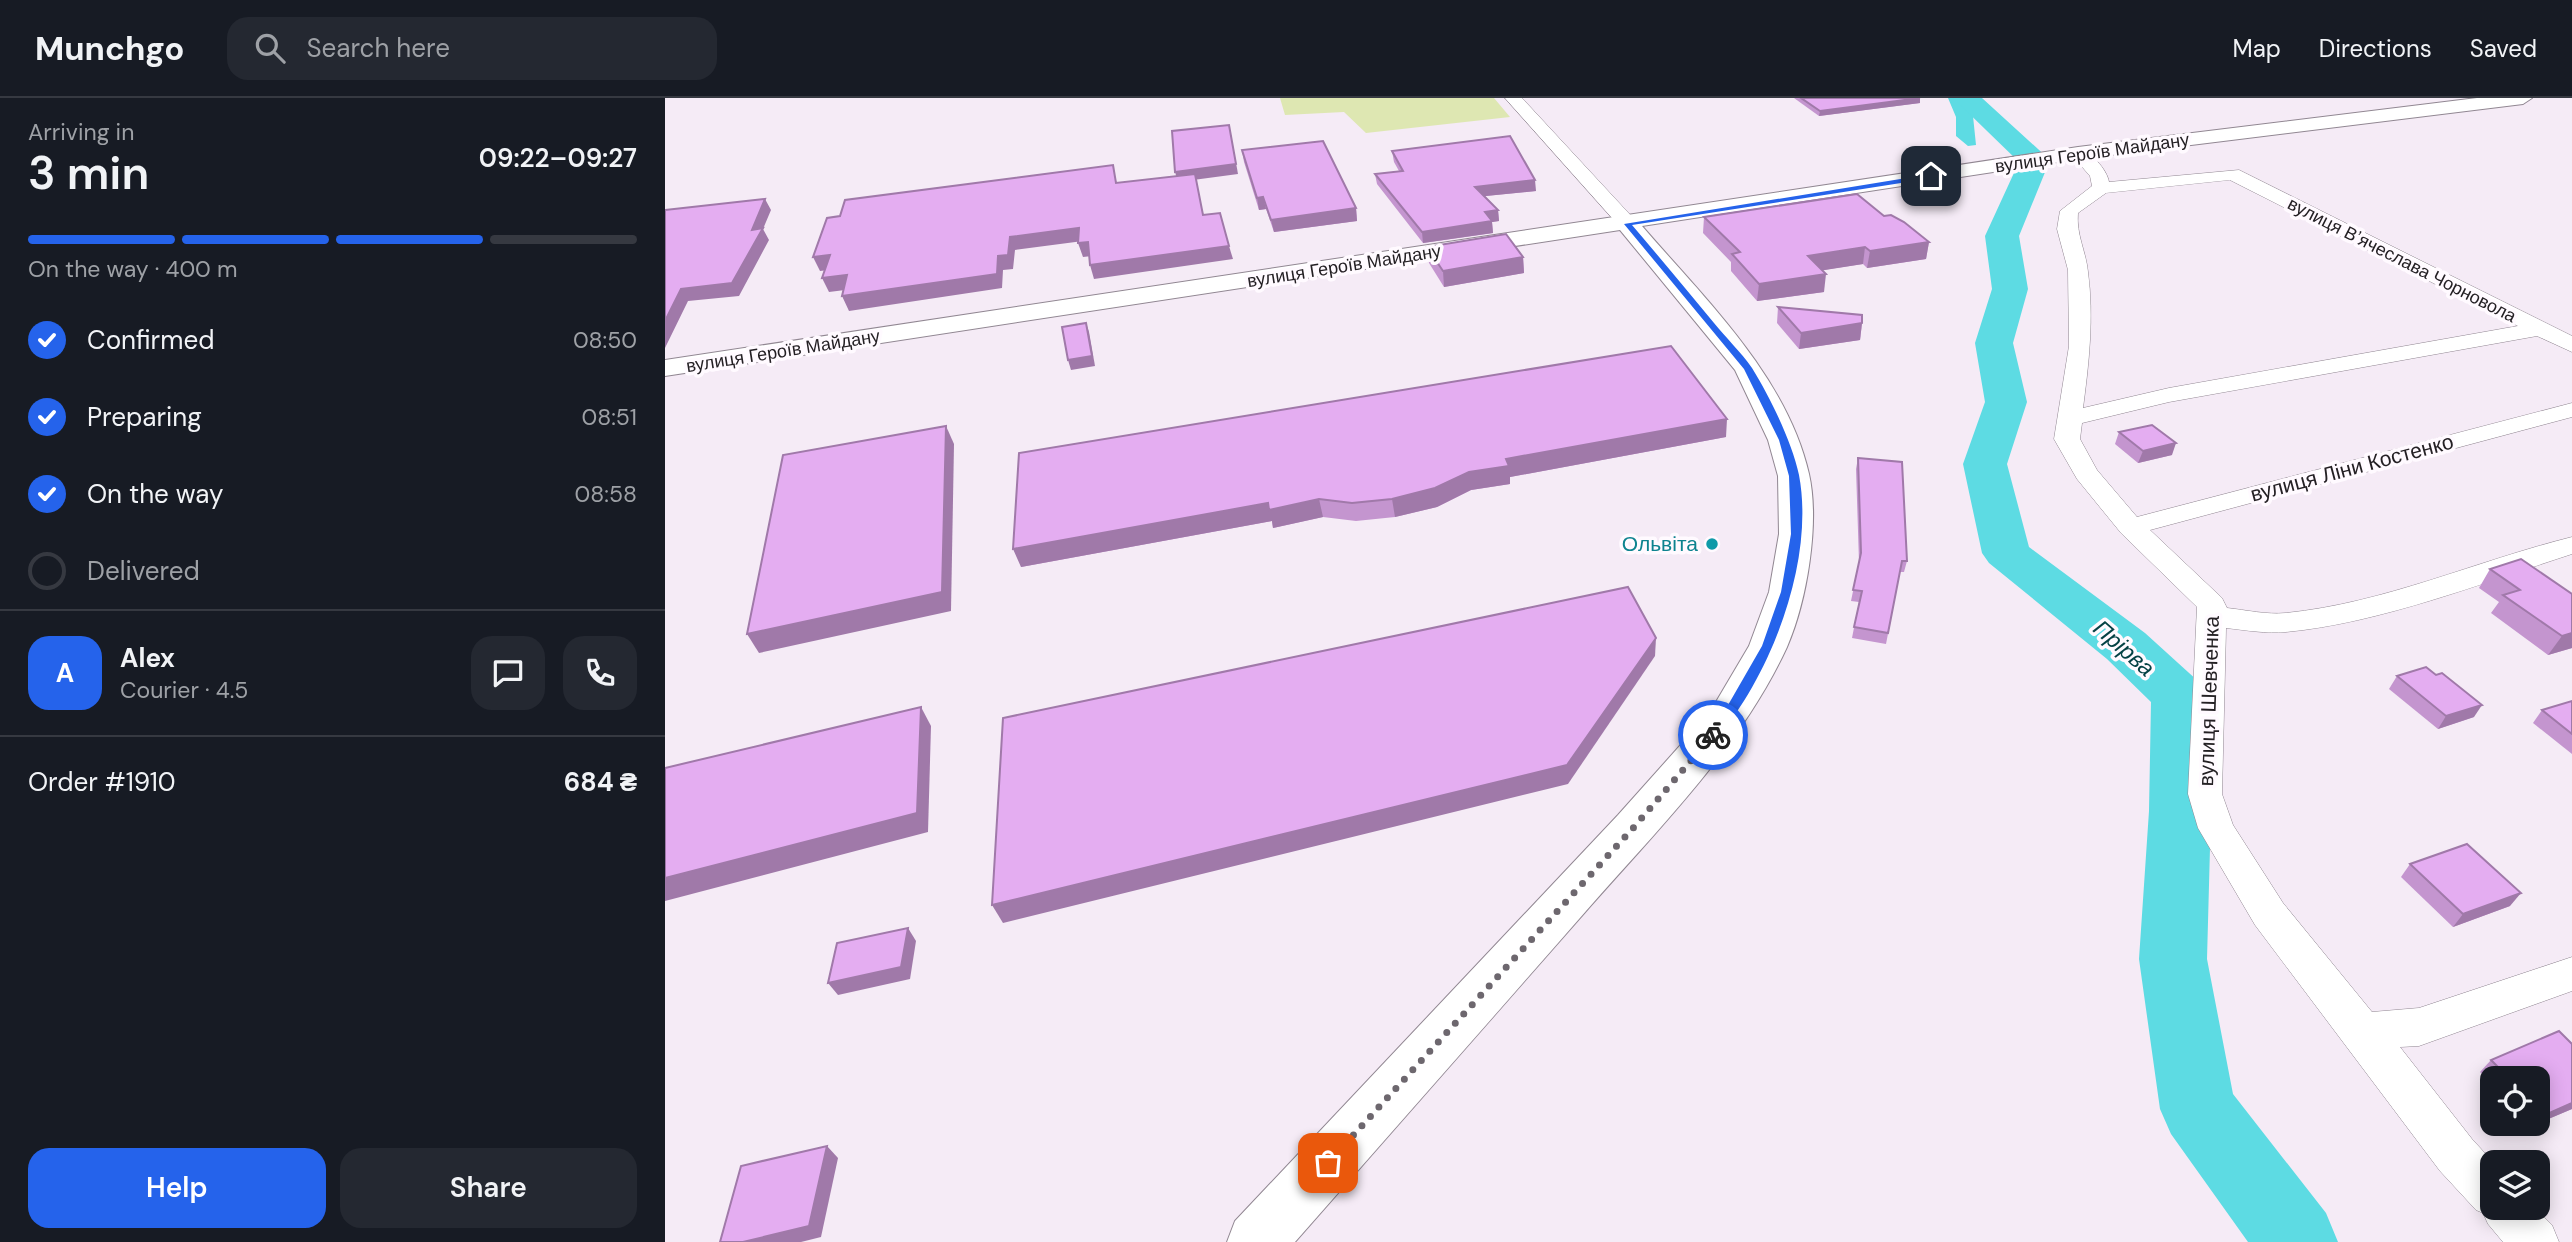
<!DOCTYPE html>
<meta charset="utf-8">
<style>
body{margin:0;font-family:"DM Sans",sans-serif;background:#242831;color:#f1f3f6;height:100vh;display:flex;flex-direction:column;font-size:26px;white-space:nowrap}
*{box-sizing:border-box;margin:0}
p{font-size:23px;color:#9ea1a6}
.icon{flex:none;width:38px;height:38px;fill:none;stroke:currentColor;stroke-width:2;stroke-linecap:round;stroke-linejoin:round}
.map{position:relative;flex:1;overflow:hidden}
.side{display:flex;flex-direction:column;background:#171b24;width:665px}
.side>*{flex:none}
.tools{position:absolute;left:1815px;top:968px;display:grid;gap:14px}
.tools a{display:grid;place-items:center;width:70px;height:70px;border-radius:14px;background:#171b24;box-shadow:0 4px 18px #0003;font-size:35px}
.pin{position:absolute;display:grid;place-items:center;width:60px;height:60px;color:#fff;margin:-30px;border-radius:14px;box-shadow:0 4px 10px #0006}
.courier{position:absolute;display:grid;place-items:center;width:70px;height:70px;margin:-35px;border:5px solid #2563eb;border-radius:50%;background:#fff;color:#222;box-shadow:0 2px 9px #0007}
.headline em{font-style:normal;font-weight:600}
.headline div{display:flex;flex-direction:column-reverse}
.headline{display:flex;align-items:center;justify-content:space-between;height:119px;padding:0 28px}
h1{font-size:46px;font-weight:600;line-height:52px}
.bar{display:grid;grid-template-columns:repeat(4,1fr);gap:10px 7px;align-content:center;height:84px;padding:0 28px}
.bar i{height:9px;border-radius:5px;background:#363941}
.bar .selected{background:#2563eb}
.bar p{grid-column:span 4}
.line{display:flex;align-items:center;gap:18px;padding:0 28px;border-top:2px solid #363941}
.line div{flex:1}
.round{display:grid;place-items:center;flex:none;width:74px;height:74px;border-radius:21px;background:#242831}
ol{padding:0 28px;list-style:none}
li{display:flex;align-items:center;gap:21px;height:77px}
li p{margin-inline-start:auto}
li .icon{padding:7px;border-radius:50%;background:#2563eb;color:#fff;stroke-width:4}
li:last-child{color:#9ea1a6}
li i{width:38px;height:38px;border:4px solid #363941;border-radius:50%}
.primary-button{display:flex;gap:14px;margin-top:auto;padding:14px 28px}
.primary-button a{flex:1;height:80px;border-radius:21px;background:#2563eb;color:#fff;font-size:28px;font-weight:600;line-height:80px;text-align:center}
.primary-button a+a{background:#242831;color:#f1f3f6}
header{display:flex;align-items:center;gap:42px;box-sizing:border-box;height:98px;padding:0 35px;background:#171b24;border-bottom:2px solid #363941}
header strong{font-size:33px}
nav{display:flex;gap:38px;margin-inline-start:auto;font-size:24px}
.search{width:490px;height:63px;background:#242831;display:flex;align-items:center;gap:18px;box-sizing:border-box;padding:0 24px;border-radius:21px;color:#9ea1a6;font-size:26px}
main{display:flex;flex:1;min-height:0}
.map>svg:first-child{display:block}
</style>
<header>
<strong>Munchgo</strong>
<div class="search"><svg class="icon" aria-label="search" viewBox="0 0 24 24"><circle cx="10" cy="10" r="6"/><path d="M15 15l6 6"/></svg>Search here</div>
<nav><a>Map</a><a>Directions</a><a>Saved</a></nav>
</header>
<main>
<section class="side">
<div class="headline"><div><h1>3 min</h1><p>Arriving in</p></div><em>09:22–09:27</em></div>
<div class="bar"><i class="selected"></i><i class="selected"></i><i class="selected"></i><i></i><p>On the way · 400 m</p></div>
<ol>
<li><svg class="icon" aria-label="check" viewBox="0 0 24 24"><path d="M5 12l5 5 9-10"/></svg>Confirmed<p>08:50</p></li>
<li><svg class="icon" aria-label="check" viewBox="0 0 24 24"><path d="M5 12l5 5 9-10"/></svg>Preparing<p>08:51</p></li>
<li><svg class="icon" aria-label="check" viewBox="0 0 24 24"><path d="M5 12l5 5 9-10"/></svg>On the way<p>08:58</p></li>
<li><i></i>Delivered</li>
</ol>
<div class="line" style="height:126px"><b class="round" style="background:#2563eb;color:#fff">A</b><div><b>Alex</b><p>Courier · 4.5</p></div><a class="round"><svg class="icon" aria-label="chat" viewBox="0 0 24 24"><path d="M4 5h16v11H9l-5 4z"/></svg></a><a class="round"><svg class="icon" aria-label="phone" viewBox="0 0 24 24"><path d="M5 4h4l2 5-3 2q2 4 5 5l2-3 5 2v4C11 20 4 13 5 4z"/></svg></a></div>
<div class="line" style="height:91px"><div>Order #1910</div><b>684 ₴</b></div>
<div class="primary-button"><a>Help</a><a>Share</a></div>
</section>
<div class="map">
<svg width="1907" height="1144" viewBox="0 0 1907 1144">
<rect width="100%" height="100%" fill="#f5ebf6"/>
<polygon fill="#dee7b2" points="615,0 829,0 845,19 701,35 679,14 620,17"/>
<polygon fill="#5ddbe3" points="1283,0 1317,0 1308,18 1311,47 1303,48 1291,38 1291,19"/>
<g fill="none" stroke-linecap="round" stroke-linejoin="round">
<polygon fill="#5ddbe3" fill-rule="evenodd" points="1288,0 1317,0 1385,62 1354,138 1363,191 1348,245 1362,304 1342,366 1364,449 1480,535 1534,584 1542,598 1546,713 1542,861 1568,996 1661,1115 1673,1144 1583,1144 1506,1036 1495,1011 1474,861 1484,713 1486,604 1442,561 1324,465 1317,455 1298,366 1320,304 1310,245 1327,191 1320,138 1354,64"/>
<defs>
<g id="street">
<polygon points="840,0 857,0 970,122 972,126 970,130 956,130"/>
<path d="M 1413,50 C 1425,53 1442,71 1444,84 L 1574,72 L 1907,238 L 1907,254 L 1872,238 L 1504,304 L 1417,325 L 1415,341 L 1432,372 L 1472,419 L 1907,305 L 1907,319 L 1485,432 L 1557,500 L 1562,510 C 1581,512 1602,517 1621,515 C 1720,505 1811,463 1907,439 L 1907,456 C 1817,485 1715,525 1621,534 C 1602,536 1580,532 1561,530 L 1557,696 L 1568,727 L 1618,805 L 1707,914 L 1754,910 L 1907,859 L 1907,893 L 1754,948 L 1735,949 L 1807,1041 L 1828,1064 L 1827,1110 L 1870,1110 L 1887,1127 L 1894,1144 L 1838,1144 L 1823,1126 L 1818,1115 L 1811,1112 L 1775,1073 L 1590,827 L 1533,730 L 1523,696 L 1532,509 L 1456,435 L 1412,381 L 1389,341 L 1404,248 L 1403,172 L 1392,131 L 1395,113 L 1427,88 L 1425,78 L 1405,55 ZM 1565,82 L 1853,228 L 1504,290 L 1418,310 C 1424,265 1429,219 1423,174 C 1421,153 1411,137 1413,115 L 1441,95 Z"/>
</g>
<path id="secondary" d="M 1812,0 L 1867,0 L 1858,6 L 1413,61 L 977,128 C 1040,201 1122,279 1144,376 C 1155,425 1142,503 1122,549 C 1076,649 993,731 921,813 C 824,924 727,1034 630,1144 L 562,1144 L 570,1123 L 953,717 L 1045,614 L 1084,548 L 1104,494 L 1114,436 L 1113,378 L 1103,342 L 1070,272 L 955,132 L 0,278 L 0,262 L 1413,49 Z"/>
</defs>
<use href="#street" stroke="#918792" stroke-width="1"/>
<use href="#secondary" stroke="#918792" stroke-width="2"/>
<use href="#street" fill="#fff" fill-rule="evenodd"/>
<use href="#secondary" fill="#fff" fill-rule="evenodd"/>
</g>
<g fill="#c495cf">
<polygon points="1129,0 1255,0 1255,5 1154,18"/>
<polygon points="577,52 691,110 692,123 609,134 601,111 594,112 579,64"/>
<polygon points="727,53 871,93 820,98 833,112 834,123 827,124 828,135 758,145 712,86 710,76 734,73 729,64"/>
<polygon points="1219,118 1264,144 1261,161 1202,170 1198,166 1158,172 1159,194 1092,203 1066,173 1066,164 1038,135 1039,119"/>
<polygon points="762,149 858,159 859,175 779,189 764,165"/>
<polygon points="1113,209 1197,225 1195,242 1134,251 1112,225"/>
<polygon points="1454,334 1507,357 1473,365 1450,346"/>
<polygon points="1061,339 845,379 845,386 806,392 772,409 730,419 691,423 658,419 608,430 607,423 356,469 354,355"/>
<polygon points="1193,360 1242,463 1239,474 1235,474 1221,546 1187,540 1194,504 1186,503 1194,464 1191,371"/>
<polygon points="1825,471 1907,496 1907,550 1883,557 1826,515 1834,504 1814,490"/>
<polygon points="1732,578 1809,619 1773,631 1724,591"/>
<polygon points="1907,603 1907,656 1868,625 1877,612"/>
<polygon points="1745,766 1845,808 1788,829 1736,779"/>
<polygon points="1894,933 1907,946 1907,1011 1867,1028 1864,1026 1872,1026 1872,980 1827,980 1827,987 1815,974 1826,962"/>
</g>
<g fill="#a079a9">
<polygon points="1255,0 1255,5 1154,18 1155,13"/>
<polygon points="566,37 573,76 513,84 510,74"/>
<polygon points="870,82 871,93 811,99 810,89"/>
<polygon points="598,99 601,111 594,112 592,100"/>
<polygon points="100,101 106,112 98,131 104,142 74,198 23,203 0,250 0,223 16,191 87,132"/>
<polygon points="691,110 692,123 609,134 606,122"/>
<polygon points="833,112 834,123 827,124 828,135 758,145 757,134 820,114"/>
<polygon points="414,130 418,143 350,152 348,171 338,172 337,190 184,213 177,198 345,139"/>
<polygon points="423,144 427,158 418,159 413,145"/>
<polygon points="1264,144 1261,161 1202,170 1205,153"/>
<polygon points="564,148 568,161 429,181 425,167"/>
<polygon points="1200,149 1198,166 1141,175 1143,158"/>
<polygon points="165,157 172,171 155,173 148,159"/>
<polygon points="858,159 859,175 779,189 778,173"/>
<polygon points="1161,176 1159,194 1092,203 1094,186"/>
<polygon points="182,177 188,191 164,194 157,180"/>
<polygon points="421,225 424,234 430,268 406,272 403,262"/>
<polygon points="1197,225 1195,242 1134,251 1136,235"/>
<polygon points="1062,321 1061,339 845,379 845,386 806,392 772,409 730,419 727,401 841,361"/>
<polygon points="281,328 289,346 286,513 94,555 82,536"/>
<polygon points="1511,345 1507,357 1473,365 1478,353"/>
<polygon points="654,401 658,419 608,430 607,423 356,469 348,451 603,405"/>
<polygon points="1907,535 1907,550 1883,557 1897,538"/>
<polygon points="991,540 990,558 903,686 338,825 327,807"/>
<polygon points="1817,607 1809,619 1773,631 1781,618"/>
<polygon points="256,609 266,628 263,734 0,803 0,780"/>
<polygon points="1856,795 1845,808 1788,829 1798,816"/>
<polygon points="243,830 251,843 245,881 173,897 163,885"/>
<polygon points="1907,1005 1907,1011 1867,1028 1870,1026 1872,1026 1872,1023 1880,1017"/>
<polygon points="162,1048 173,1060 156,1139 136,1144 78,1144"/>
</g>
<g fill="#e4adf1" stroke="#a079a9" stroke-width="2">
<polygon points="1136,0 1255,0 1155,13"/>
<polygon points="564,27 571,66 510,74 507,33"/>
<polygon points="845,38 870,82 810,89 833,112 820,114 827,123 757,134 710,76 738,73 727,53"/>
<polygon points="658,43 691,110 606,122 598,99 592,100 577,52"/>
<polygon points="448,67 451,85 530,76 538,117 555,115 564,148 425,167 423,144 413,145 414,130 345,139 343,157 333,158 332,176 177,198 182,177 157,180 165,157 148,159 162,120 175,118 180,102"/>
<polygon points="1192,96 1219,118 1226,117 1239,124 1264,144 1205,153 1200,149 1143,158 1161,176 1094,186 1067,156 1075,154 1039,119"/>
<polygon points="100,101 87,132 98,130 67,185 16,191 0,223 0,112"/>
<polygon points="841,136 858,159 778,173 762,149"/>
<polygon points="1113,209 1197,217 1197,225 1136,235"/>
<polygon points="421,225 427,258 403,262 397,229"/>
<polygon points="1006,248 1062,321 841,361 844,368 804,374 770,390 727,401 687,405 654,401 604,412 603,405 348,451 354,355"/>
<polygon points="1487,327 1511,345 1478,353 1454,334"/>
<polygon points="281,328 277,494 82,536 118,357"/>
<polygon points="1193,360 1237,364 1242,463 1237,463 1223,535 1189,529 1197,493 1188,492 1196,455"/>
<polygon points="1856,461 1907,496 1907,535 1897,538 1838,497 1855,492 1825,471"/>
<polygon points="963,489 991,540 902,667 327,807 338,620"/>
<polygon points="1761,569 1771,577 1777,575 1817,607 1781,618 1732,578"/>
<polygon points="1907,603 1907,636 1877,612"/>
<polygon points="256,609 252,715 0,780 0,670"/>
<polygon points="1802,746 1856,795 1798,816 1745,766"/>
<polygon points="243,830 236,869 163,885 172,845"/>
<polygon points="1894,933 1907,946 1907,1005 1880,1017 1872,1009 1872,980 1844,980 1826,962"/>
<polygon points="162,1048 144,1128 78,1144 55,1144 76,1068"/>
</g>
<path fill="#2563eb" d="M 1266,76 L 1268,80 L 967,127 C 995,160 1022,192 1049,225 C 1061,240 1076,254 1087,270 C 1105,299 1127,344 1134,377 C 1150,462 1107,575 1052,640 L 1043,640 L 1043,634 L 1055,621 L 1097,548 L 1116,494 L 1126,436 L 1124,378 L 1114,342 L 1079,271 L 959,126 Z"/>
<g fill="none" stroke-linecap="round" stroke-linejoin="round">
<polyline stroke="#6d676e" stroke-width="7" stroke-dasharray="0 12.6" points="663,1065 969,729 1048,637"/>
</g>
<circle fill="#0f9aa8" stroke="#fffaff" stroke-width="2.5" cx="1047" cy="446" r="7"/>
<g text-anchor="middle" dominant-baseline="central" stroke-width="7" stroke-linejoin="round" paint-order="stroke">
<g font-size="18" fill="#242024" stroke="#fffaff">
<text transform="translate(1427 55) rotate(-8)">вулиця Героїв Майдану</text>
<text transform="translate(1737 162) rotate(27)">вулиця Вʼячеслава Чорновола</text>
<text transform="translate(679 168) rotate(-9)">вулиця Героїв Майдану</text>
<text transform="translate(118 253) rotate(-9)">вулиця Героїв Майдану</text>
</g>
<g font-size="21" fill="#242024" stroke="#fffaff">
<text transform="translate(1687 370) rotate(-15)">вулиця Ліни Костенко</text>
<text transform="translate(1544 603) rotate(-88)">вулиця Шевченка</text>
</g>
<g font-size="21" fill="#0d838f" stroke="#fffaff" text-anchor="end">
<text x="1033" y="446">Ольвіта</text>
</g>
<g font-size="23" font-style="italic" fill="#054245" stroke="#fffaff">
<text transform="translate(1459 550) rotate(41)">Прірва</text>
</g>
</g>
</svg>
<div class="tools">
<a><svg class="icon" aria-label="locate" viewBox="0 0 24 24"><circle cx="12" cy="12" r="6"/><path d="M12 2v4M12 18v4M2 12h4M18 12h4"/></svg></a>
<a><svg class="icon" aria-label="layers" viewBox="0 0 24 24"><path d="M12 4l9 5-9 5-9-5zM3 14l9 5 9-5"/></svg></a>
</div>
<div class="pin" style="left:663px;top:1065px;background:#ea580c"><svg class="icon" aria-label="bag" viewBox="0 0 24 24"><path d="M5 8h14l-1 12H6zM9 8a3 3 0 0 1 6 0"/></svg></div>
<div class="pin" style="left:1266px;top:78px;background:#1f2937"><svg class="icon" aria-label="home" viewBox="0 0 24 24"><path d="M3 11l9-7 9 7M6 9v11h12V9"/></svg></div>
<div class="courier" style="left:1048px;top:637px"><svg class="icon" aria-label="bike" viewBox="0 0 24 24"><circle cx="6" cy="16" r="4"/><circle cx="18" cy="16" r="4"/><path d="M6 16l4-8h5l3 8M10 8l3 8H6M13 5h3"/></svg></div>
</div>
</main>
